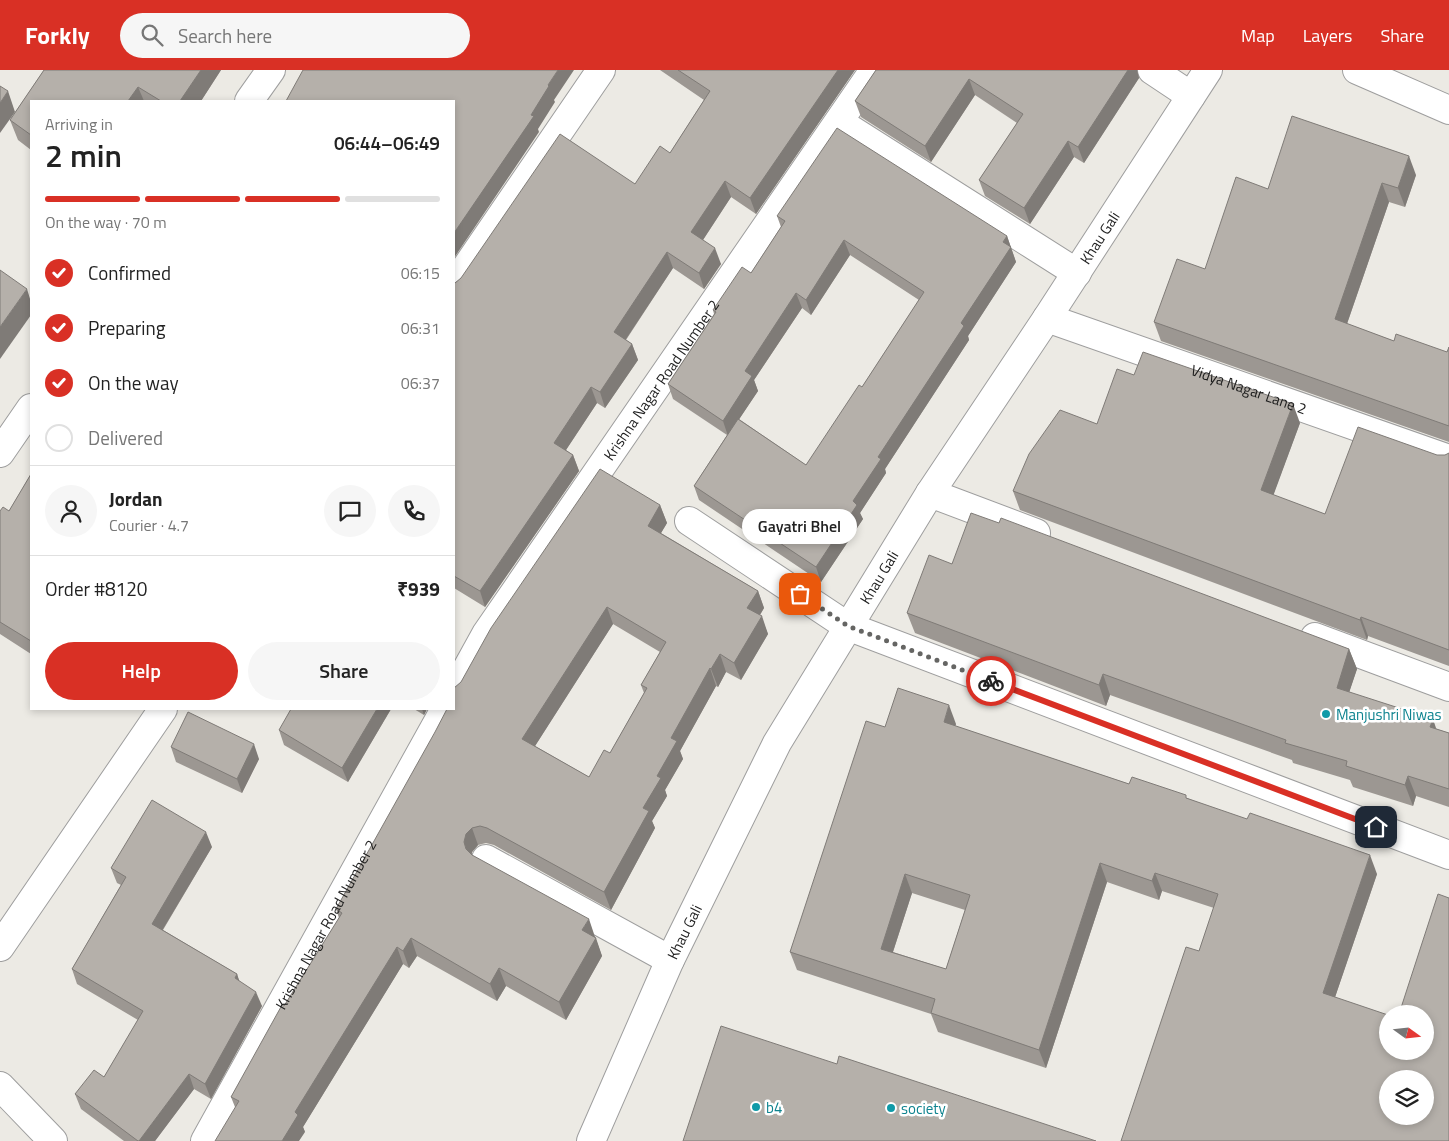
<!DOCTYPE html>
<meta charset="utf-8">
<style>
body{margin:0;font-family:"Titillium Web",sans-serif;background:#f6f6f6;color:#222;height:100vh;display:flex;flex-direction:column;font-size:19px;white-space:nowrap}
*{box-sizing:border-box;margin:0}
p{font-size:16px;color:#767676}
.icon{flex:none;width:28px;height:28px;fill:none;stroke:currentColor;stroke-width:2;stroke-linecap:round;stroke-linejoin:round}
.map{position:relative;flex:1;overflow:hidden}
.details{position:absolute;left:30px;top:30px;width:425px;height:610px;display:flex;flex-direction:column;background:#fff;border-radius:0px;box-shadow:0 2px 8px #0003}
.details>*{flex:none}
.needle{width:32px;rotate:105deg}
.buttons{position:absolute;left:1379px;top:935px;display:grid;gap:10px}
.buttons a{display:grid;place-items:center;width:55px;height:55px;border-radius:50%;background:#fff;box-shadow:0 2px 8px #0003;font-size:25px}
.pin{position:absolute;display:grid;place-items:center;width:42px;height:42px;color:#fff;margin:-21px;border-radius:10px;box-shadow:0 2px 8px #0006}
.courier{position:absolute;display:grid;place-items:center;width:50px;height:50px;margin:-25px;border:4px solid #d93025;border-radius:50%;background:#fff;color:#222;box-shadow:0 1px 6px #0007}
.bubble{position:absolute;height:35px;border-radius:18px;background:#fff;box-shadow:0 2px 8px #0003;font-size:16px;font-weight:600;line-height:35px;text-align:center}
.summary em{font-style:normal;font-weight:600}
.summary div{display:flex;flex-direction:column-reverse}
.summary{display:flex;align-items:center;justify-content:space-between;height:85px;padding:0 15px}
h1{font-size:32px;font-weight:600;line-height:38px}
.bar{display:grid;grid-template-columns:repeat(4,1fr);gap:8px 5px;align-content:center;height:60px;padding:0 15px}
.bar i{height:6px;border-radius:4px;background:#e0e0e0}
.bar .active{background:#d93025}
.bar p{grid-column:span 4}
.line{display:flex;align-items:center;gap:12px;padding:0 15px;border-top:1px solid #e0e0e0}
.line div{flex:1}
.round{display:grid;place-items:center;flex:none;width:52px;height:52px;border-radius:26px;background:#f6f6f6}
ol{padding:0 15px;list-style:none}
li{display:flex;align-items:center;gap:15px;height:55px}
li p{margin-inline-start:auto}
li .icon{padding:5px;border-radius:50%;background:#d93025;color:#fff;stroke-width:4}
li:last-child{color:#767676}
li i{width:28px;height:28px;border:2px solid #e0e0e0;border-radius:50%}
.button{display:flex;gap:10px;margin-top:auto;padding:10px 15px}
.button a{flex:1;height:58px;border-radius:30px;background:#d93025;color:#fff;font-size:20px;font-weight:600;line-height:58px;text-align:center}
.button a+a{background:#f6f6f6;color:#222}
header{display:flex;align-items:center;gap:30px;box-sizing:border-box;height:70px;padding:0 25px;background:#d93025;color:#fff}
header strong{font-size:24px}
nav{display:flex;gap:28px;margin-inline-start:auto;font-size:18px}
.search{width:350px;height:45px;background:#f6f6f6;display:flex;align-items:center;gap:12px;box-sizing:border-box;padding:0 18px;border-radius:28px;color:#767676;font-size:19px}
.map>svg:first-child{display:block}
</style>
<header>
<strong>Forkly</strong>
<div class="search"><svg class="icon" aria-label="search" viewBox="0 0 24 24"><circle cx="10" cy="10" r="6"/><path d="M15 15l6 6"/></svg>Search here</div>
<nav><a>Map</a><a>Layers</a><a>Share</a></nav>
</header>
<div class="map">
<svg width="1449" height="1071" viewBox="0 0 1449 1071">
<rect width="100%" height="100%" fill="#eceae4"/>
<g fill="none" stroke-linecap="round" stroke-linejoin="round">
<defs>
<g id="minor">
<polyline points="1152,0 1191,26"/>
<polyline points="1357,0 1449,40"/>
<polyline points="249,31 271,0"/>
<polyline points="839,52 1077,203"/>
<polyline points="454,215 601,0"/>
<path id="s1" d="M 1047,248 L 1449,389"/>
<polyline points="0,383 31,338"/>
<polyline points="930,423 1036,463"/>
<polyline points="689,451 847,556 1449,785"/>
<polyline points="1315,567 1449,617"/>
<path id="s2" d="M 454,622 L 486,564 L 874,0"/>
<polyline points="486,789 670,890"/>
<polyline points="0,877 163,639"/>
<polyline points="0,1016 53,1071"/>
<path id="s3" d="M 205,1071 L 445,639"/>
<path id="s4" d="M 591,1071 L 670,890 L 777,673 L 930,423 L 1047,248 L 1208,0"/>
</g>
</defs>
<use href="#minor" stroke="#9e9e9e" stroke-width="30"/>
<use href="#minor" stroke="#fff" stroke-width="28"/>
</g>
<g fill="#9c9792" fill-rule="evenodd">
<polygon points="44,0 221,0 201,31 31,31 31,80 18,70 10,50"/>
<polygon points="660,0 855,0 756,144 731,127 703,170 721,194 704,219 673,198 626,270 632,274 638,290 605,338 597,333 566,380 573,385 579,401 485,537 454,518 454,213 635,114 670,83 704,30"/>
<polygon points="876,0 1137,0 1139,8 1084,93 1074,87 1030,154 985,126 979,110 1017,53 975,25 931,92 861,47 855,31"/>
<polygon points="1416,105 1405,137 1389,132 1347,254 1394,271 1447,282 1449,277 1449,372 1161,271 1154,252 1205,199 1268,119"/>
<path d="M 777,146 L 1007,166 L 1016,192 L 968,266 L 969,270 L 885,399 L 886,403 L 860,443 L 863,449 L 821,512 L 699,430 L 694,416 L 727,365 L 673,329 L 668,314 L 714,244 L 713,240 L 751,203 L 781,157 ZM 850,185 L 919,230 L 862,317 L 806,395 L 739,349 L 758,321 L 754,310 L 802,238 L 811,245 Z"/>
<polygon points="1134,305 1300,353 1273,425 1325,444 1437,385 1445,385 1449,383 1449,596 1368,566 1367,570 1020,440 1013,421 1097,354"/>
<polygon points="31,404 31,584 0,564 0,441 9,441"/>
<path d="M 660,435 L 667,453 L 661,463 L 758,521 L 764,538 L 760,545 L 768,564 L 741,610 L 726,602 L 718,617 L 716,616 L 680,681 L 683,689 L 665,720 L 667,726 L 652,751 L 655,758 L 611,840 L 494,775 L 486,773 L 478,775 L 472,782 L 472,785 L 595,867 L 602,886 L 566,950 L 506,916 L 497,931 L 417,886 L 409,898 L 403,894 L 303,1057 L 305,1062 L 235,1037 L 231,1027 L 284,936 L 339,848 L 336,839 ZM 613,554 L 660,582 L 641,615 L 644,623 L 610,683 L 589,707 L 535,676 Z"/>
<polygon points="999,453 1349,579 1357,599 1349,622 1437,659 1449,663 1449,737 1416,726 1413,736 1353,717 1350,710 1293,693 1292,690 1110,625 1106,636 915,563 907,543 952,494"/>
<polygon points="391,639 348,712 284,675 279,660"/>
<polygon points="414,639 427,639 424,645"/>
<path d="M 956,654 L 955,656 L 1129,714 L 1187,728 L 1377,804 L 1335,927 L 1388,981 L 1449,1071 L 1199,881 L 1214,838 L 1162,821 L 1159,830 L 1107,812 L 1046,998 L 938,962 L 931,944 L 797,900 L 790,882 L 885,657 ZM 912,823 L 965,840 L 946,899 L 893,882 Z"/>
<polygon points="171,677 259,689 242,723 176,692"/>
<polygon points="212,777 163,860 237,904 239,911 262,936 211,1029 194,1019 155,1071 124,1071 81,1039 75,1024 104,1007 138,950 77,914 72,899 121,815 117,813 111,798"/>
</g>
<g fill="#7f7b77">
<polygon points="201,0 221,0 201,31 180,31"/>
<polygon points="558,0 574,0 554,30 555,32 538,59 539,62 454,188 454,163 531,45 548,15"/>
<polygon points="838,0 855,0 756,144 750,128"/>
<polygon points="1128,0 1137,0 1139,8 1084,93 1078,77"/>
<polygon points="969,9 975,25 931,92 925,76"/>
<polygon points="138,17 144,31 128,31"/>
<polygon points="8,21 15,42 0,63 0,33"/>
<polygon points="1068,71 1074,87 1030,154 1024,138"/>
<polygon points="1409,86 1416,105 1405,137 1398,118"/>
<polygon points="725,111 731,127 697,179 691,162"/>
<polygon points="1382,113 1389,132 1342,268 1335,249"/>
<polygon points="1007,166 1016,192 968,266 969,270 885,399 886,403 860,443 863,449 821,512 816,497 878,387"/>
<polygon points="844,170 850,185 811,245 806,230"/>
<polygon points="715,178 721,194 704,219 699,203"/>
<polygon points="667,182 673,198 620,278 614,262"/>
<polygon points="27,219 31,232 31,245 0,289 0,257"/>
<polygon points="796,223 802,238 754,310 758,321 728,366 723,351 745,301"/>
<polygon points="632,274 638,290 605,338 600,322"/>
<polygon points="591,317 597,333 560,389 554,373"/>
<polygon points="1293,334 1300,353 1268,440 1261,420"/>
<polygon points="573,385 579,401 485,537 480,521"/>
<polygon points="660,435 667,453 655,473 648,456"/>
<polygon points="758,521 764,538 753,556 747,538"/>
<polygon points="607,537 613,554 528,687 522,669"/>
<polygon points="762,546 768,564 741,610 734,593"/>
<polygon points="1361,547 1368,566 1367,570 1360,550"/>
<polygon points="1349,579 1357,599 1344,638 1337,618"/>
<polygon points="720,584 726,602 718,617 711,599"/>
<polygon points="710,598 716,616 680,681 683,689 665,720 667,726 652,751 655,758 611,840 604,822 643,738 657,706 671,668"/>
<polygon points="1103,604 1110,625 1106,636 1099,615"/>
<polygon points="949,635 956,654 950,670 944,652"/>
<polygon points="377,639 391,639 348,712 342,698"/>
<polygon points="422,639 427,639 424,645"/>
<polygon points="1433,649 1440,670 1430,657"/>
<polygon points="254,674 259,689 242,723 237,709"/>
<polygon points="1408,706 1416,726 1413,736 1405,715"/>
<polygon points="472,758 478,775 472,782 470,790 464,772 466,764"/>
<polygon points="206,762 212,777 157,869 152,854"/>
<polygon points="1370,785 1377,804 1330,942 1323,923"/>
<polygon points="1100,793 1107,812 1046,998 1039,980"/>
<polygon points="1155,803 1162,821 1159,830 1152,811"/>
<polygon points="905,804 912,823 888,897 881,879"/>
<polygon points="589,849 595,867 589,878 582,860"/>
<polygon points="411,868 417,886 409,898 403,881"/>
<polygon points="596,868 602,886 566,950 559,932"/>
<polygon points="397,877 403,894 303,1057 305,1062 299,1071 282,1071 295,1042"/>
<polygon points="499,898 506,916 497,931 490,914"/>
<polygon points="237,904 242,919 235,908"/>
<polygon points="256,922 262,936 211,1029 205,1014"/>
<polygon points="189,1004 194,1019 155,1071 139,1071"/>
</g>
<g fill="#b5b0aa" stroke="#7f7b77" fill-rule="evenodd">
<polygon points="44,0 201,0 180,31 161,31 138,17 128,31 31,31 31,65 10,50"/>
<polygon points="303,0 558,0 548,15 549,16 531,45 534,46 454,163 454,31 286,31"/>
<polygon points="678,0 838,0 750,128 725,111 691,162 715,178 699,203 667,182 614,262 632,274 600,322 591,317 554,373 573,385 480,521 454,506 454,213 455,213 461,208 560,64 635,114 660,76 670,83 710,21"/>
<polygon points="876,0 1128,0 1078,77 1068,71 1024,138 979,110 1023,44 969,9 925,76 855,31"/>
<polygon points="0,16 8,21 0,33"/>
<polygon points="1292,46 1409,86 1398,118 1382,113 1335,249 1394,271 1396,264 1447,282 1449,277 1449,356 1154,252 1177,189 1205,199 1236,107 1268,119"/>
<polygon points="837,58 1007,166 1003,172 1011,177 961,253 964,256 878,387 881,389 853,431 857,435 816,497 694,416 738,349 806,395 859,315 862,317 924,222 844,170 806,230 796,223 745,301 752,306 723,351 668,314 716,242 713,240 742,197 751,203 785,151 777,146"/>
<polygon points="0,200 27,219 0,257"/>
<polygon points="1143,282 1293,334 1261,420 1325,444 1358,357 1437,385 1445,385 1449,383 1449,580 1361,547 1360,550 1013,421 1029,384 1060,340 1097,354 1117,299 1134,305"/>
<path d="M 600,399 L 660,435 L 648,456 L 758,521 L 747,538 L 762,546 L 734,593 L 720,584 L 711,599 L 710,598 L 671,668 L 677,671 L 657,706 L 661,708 L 643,738 L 649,741 L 604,822 L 487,758 L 480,756 L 472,758 L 466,764 L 464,772 L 466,779 L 472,785 L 589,849 L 582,860 L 596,868 L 559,932 L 499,898 L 490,914 L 411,868 L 403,881 L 397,877 L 295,1042 L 298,1045 L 282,1071 L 215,1071 L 239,1031 L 231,1027 L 282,935 L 284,936 L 342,843 L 336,839 L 435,662 L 447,639 L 454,639 L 454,618 L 461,612 L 491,558 ZM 607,537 L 666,572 L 641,615 L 647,618 L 610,683 L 604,680 L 589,707 L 522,669 Z"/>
<polygon points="31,404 31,571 0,552 0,441 3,437 9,441"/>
<polygon points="971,443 999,453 1001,448 1349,579 1337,618 1433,649 1430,657 1449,663 1449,719 1408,706 1405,715 1346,696 1347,691 1285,673 1286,670 1103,604 1099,615 907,543 929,485 952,494"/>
<path d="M 898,618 L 949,635 L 944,652 L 1129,714 L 1132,707 L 1186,725 L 1186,728 L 1247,749 L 1250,743 L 1370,785 L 1323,923 L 1388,945 L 1388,981 L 1425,981 L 1425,944 L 1399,944 L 1438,824 L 1449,828 L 1449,1071 L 1121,1071 L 1186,877 L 1199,881 L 1218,824 L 1155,803 L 1152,811 L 1100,793 L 1039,980 L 931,943 L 935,929 L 790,882 L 866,651 L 885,657 ZM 905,804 L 970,825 L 946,899 L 881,879 ZM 1388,1009 L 1425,1009 L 1425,1046 L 1388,1046 Z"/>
<polygon points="291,639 377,639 342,698 279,660"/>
<polygon points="188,642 254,674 237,709 171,677"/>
<polygon points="152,730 206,762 152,854 237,904 235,908 256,922 205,1014 189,1004 139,1071 138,1071 75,1024 94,1000 104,1007 143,941 72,899 126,807 111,798"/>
<polygon points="721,956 837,994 839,986 1096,1071 683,1071"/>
</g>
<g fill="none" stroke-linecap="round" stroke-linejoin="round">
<polyline stroke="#656563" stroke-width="5" stroke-dasharray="0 9" points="800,524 848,556 991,611"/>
<polyline stroke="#d93025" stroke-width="6" points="991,611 1376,757"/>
</g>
<g fill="#0f9aa8" stroke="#fff" stroke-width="2">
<circle cx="1326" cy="644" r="5"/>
<circle cx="756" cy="1037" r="5"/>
<circle cx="891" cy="1038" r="5"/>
</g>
<g text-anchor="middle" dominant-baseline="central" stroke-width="5" stroke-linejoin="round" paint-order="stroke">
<g font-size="15" fill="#1d1d1d" stroke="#fff">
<text stroke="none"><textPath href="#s4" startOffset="1039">Khau Gali</textPath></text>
<text stroke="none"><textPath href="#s2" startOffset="375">Krishna Nagar Road Number 2</textPath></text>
<text stroke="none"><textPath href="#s1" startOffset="214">Vidya Nagar Lane 2</textPath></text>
<text stroke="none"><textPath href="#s4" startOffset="634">Khau Gali</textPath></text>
<text stroke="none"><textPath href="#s3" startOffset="248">Krishna Nagar Road Number 2</textPath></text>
<text stroke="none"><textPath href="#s4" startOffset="229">Khau Gali</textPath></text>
</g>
<g font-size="15" fill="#0d838f" stroke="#fff" text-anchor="start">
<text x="1336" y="644">Manjushri Niwas</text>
<text x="766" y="1037">b4</text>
<text x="901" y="1038">society</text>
</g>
</g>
</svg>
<div class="buttons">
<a><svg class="needle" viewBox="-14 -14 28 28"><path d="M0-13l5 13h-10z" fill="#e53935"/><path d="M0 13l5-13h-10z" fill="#767676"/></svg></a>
<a><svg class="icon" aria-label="layers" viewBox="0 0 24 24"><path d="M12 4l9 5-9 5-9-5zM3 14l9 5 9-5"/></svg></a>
</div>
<div class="pin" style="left:800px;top:524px;background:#ea580c"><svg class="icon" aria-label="bag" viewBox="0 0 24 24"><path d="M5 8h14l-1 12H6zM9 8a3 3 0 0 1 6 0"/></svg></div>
<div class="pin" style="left:1376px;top:757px;background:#1f2937"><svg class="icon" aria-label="home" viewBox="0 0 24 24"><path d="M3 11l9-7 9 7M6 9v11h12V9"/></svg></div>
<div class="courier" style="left:991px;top:611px"><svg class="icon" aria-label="bike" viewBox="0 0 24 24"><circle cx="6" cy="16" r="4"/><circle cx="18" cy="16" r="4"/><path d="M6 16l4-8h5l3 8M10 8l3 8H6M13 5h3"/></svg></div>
<div class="bubble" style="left:742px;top:439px;width:115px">Gayatri Bhel</div>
<section class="details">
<div class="summary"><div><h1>2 min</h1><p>Arriving in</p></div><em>06:44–06:49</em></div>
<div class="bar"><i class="active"></i><i class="active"></i><i class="active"></i><i></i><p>On the way · 70 m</p></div>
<ol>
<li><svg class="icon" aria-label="check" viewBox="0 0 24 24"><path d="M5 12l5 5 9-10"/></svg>Confirmed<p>06:15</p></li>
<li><svg class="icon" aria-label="check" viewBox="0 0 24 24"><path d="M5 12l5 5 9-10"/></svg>Preparing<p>06:31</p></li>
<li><svg class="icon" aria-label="check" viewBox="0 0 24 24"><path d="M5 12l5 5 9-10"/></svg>On the way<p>06:37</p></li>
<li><i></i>Delivered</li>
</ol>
<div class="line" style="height:90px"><a class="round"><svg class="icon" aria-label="person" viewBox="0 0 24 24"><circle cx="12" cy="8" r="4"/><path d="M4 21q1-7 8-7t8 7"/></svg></a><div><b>Jordan</b><p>Courier · 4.7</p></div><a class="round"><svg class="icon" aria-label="chat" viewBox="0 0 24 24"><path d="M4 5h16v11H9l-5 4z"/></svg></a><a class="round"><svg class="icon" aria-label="phone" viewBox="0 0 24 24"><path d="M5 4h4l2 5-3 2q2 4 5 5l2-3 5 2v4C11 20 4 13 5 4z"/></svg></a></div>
<div class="line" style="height:65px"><div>Order #8120</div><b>₹939</b></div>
<div class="button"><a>Help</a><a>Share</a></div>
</section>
</div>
